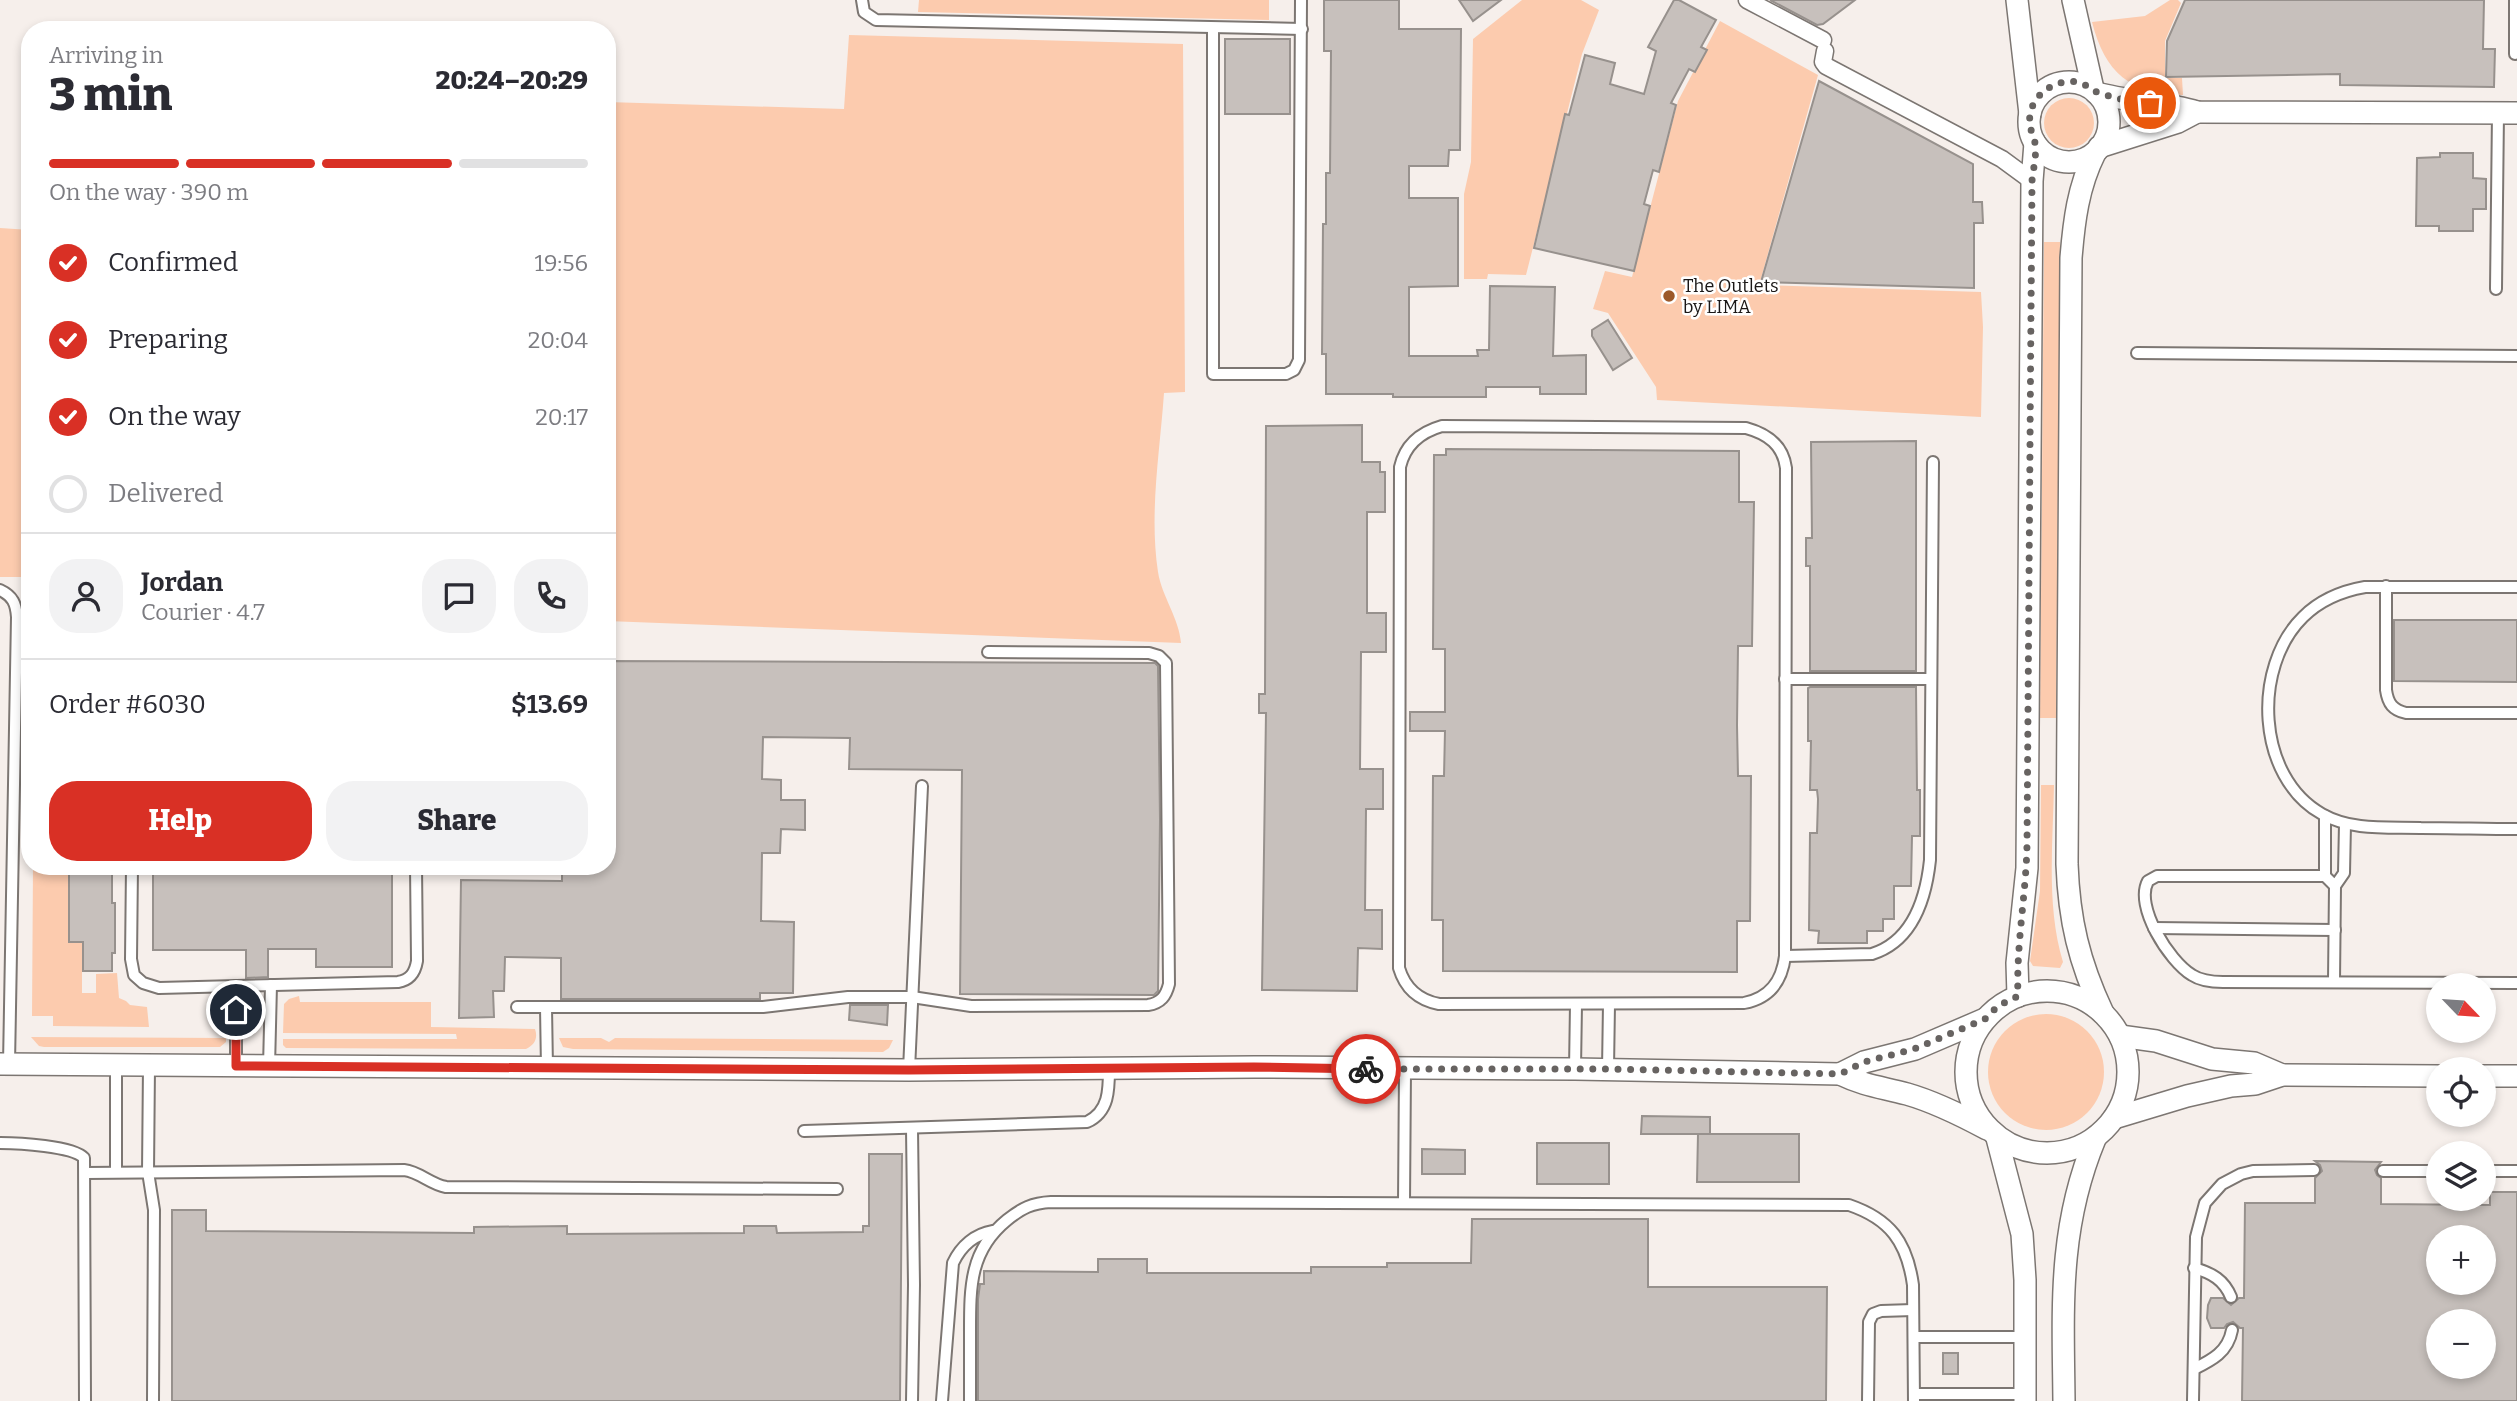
<!DOCTYPE html>
<meta charset="utf-8">
<style>
body{margin:0;font-family:Bitter,serif;background:#f2f2f3;color:#2b2b33;height:100vh;display:flex;flex-direction:column;font-size:26px;white-space:nowrap}
*{box-sizing:border-box;margin:0}
p{font-size:23px;color:#7c7c81}
.icon{flex:none;width:38px;height:38px;fill:none;stroke:currentColor;stroke-width:2;stroke-linecap:round;stroke-linejoin:round}
.map{position:relative;flex:1;overflow:hidden}
.sheet{position:absolute;left:21px;top:21px;width:595px;height:854px;display:flex;flex-direction:column;background:#fff;border-radius:28px;box-shadow:0 4px 10px #0003}
.sheet>*{flex:none}
.needle{width:46px;rotate:115deg}
.tools{position:absolute;left:2426px;top:973px;display:grid;gap:14px}
.tools a{display:grid;place-items:center;width:70px;height:70px;border-radius:50%;background:#fff;box-shadow:0 4px 10px #0003;font-size:35px}
.pin{position:absolute;display:grid;place-items:center;width:60px;height:60px;color:#fff;margin:-30px;border:4px solid #fff;border-radius:50%;box-shadow:0 2px 7px #0007}
.courier{position:absolute;display:grid;place-items:center;width:70px;height:70px;margin:-35px;border:5px solid #d93025;border-radius:50%;background:#fff;color:#222;box-shadow:0 2px 9px #0007}
.summary em{font-style:normal;font-weight:800}
.summary div{display:flex;flex-direction:column-reverse}
.summary{display:flex;align-items:center;justify-content:space-between;height:119px;padding:0 28px}
h1{font-size:46px;font-weight:800;line-height:52px}
.bar{display:grid;grid-template-columns:repeat(4,1fr);gap:10px 7px;align-content:center;height:84px;padding:0 28px}
.bar i{height:9px;border-radius:5px;background:#e1e1e2}
.bar .on{background:#d93025}
.bar p{grid-column:span 4}
.line{display:flex;align-items:center;gap:18px;padding:0 28px;border-top:2px solid #e1e1e2}
.line div{flex:1}
.round{display:grid;place-items:center;flex:none;width:74px;height:74px;border-radius:28px;background:#f2f2f3}
ol{padding:0 28px;list-style:none}
li{display:flex;align-items:center;gap:21px;height:77px}
li p{margin-inline-start:auto}
li .icon{padding:7px;border-radius:50%;background:#d93025;color:#fff;stroke-width:4}
li:last-child{color:#7c7c81}
li i{width:38px;height:38px;border:4px solid #e1e1e2;border-radius:50%}
.action{display:flex;gap:14px;margin-top:auto;padding:14px 28px}
.action a{flex:1;height:80px;border-radius:28px;background:#d93025;color:#fff;font-size:28px;font-weight:800;line-height:80px;text-align:center}
.action a+a{background:#f2f2f3;color:#2b2b33}
.map>svg:first-child{display:block}
</style>
<div class="map">
<svg width="2517" height="1401" viewBox="0 0 2517 1401">
<rect width="100%" height="100%" fill="#f6efeb"/>
<g fill="#fccbae">
<polygon points="919,0 1269,0 1269,20 918,12"/>
<polygon points="1522,0 1581,0 1599,10 1582,54 1526,275 1488,274 1487,279 1464,279 1464,194 1471,162 1473,39"/>
<path d="M 2170,0 L 2178,0 L 2181,3 L 2165,41 L 2165,78 L 2182,78 L 2183,95 C 2130,94 2105,73 2092,22 L 2145,16 Z"/>
<polygon points="1720,21 1818,75 1760,282 1766,285 1981,292 1983,327 1981,417 1657,400 1656,387 1608,313 1593,309 1605,271 1632,277 1678,101"/>
<path d="M 849,35 L 1183,44 L 1185,392 L 1164,393 C 1160,451 1149,513 1158,572 C 1162,597 1179,618 1181,643 L 607,621 L 607,102 L 844,109 Z"/>
<circle cx="2069" cy="123" r="25"/>
<polygon points="0,228 30,230 30,577 0,577"/>
<polygon points="2044,242 2060,242 2056,718 2040,718"/>
<path d="M 2041,785 L 2054,785 C 2053,843 2046,906 2063,962 L 2060,968 L 2033,966 L 2030,961 L 2040,891 Z"/>
<polygon points="33,866 68,869 68,941 82,942 82,993 96,993 96,974 117,973 119,998 126,1001 130,1005 147,1007 149,1027 53,1026 53,1016 32,1016"/>
<path d="M 299,996 L 300,1002 L 431,1002 L 431,1027 L 535,1029 C 538,1038 535,1045 526,1049 L 286,1048 L 283,1045 L 283,1039 L 457,1039 L 456,1034 L 283,1033 L 284,1004 L 289,999 Z"/>
<circle cx="2046" cy="1072" r="58"/>
<polygon points="31,1037 226,1038 226,1042 220,1047 44,1047 39,1046"/>
<polygon points="559,1038 601,1038 609,1042 615,1038 893,1040 889,1048 883,1052 573,1049 563,1047"/>
</g>
<g fill="#c7c0bc" stroke="#97918d" stroke-width="2" fill-rule="evenodd">
<polygon points="1324,0 1399,0 1399,29 1461,29 1460,150 1449,150 1448,166 1409,166 1409,198 1458,198 1458,286 1409,287 1409,356 1478,356 1477,350 1489,350 1490,286 1555,287 1553,356 1586,355 1586,394 1540,394 1540,387 1486,387 1486,397 1393,397 1393,394 1326,394 1326,354 1322,354 1323,224 1326,224 1326,173 1330,173 1331,51 1324,51"/>
<polygon points="1459,0 1501,0 1473,21"/>
<polygon points="1674,0 1679,0 1716,20 1701,47 1707,50 1695,72 1689,69 1671,103 1676,105 1659,172 1653,170 1644,204 1650,206 1634,271 1534,248 1565,114 1569,115 1585,55 1615,63 1610,84 1644,94 1656,51 1648,47"/>
<polygon points="1770,0 1855,0 1823,24 1817,25"/>
<polygon points="2185,0 2484,0 2483,49 2495,49 2494,87 2340,85 2340,74 2166,77 2167,41"/>
<rect x="1225" y="39" width="65" height="75"/>
<polygon points="1819,81 1973,164 1973,202 1982,202 1983,223 1974,223 1974,288 1761,282"/>
<polygon points="2440,153 2473,153 2473,178 2486,179 2486,209 2473,209 2473,231 2439,231 2439,226 2416,226 2417,158 2440,157"/>
<polygon points="1608,320 1632,358 1613,370 1592,336 1592,330"/>
<polygon points="1362,425 1362,462 1380,462 1380,472 1385,472 1385,512 1367,512 1367,613 1386,613 1386,652 1361,652 1360,769 1383,769 1383,809 1366,809 1365,910 1382,910 1382,949 1358,948 1357,991 1262,990 1266,713 1259,713 1259,694 1265,694 1266,426"/>
<polygon points="1916,441 1916,671 1810,671 1810,566 1806,566 1806,538 1812,538 1811,442"/>
<polygon points="1446,449 1739,451 1739,502 1754,502 1752,646 1738,646 1737,725 1738,776 1751,776 1750,921 1737,921 1737,972 1443,971 1443,920 1432,920 1433,776 1444,776 1445,731 1410,731 1410,712 1445,712 1445,649 1433,649 1434,455 1446,455"/>
<polygon points="2394,620 2517,620 2517,682 2394,681"/>
<polygon points="607,661 1155,663 1158,666 1160,819 1158,991 1154,995 960,994 962,770 849,769 850,738 763,737 762,779 781,780 781,800 805,800 805,830 781,829 780,853 762,853 761,921 794,922 793,993 760,993 760,999 561,999 561,958 505,957 504,991 493,991 494,1017 459,1018 461,880 562,881 562,866 607,866"/>
<polygon points="1810,687 1916,687 1917,790 1920,790 1920,836 1912,836 1911,886 1894,886 1894,919 1883,919 1883,931 1867,931 1867,943 1818,943 1819,931 1809,930 1810,833 1817,833 1818,799 1817,790 1810,790 1811,741 1808,741 1808,688"/>
<polygon points="93,866 112,866 112,903 115,903 115,953 112,953 112,971 83,971 83,942 69,942 69,869 93,869"/>
<polygon points="153,866 392,866 392,967 316,967 316,949 268,949 268,977 246,978 246,950 153,950"/>
<polygon points="850,1005 888,1005 887,1025 849,1020"/>
<polygon points="1642,1116 1710,1117 1710,1134 1641,1134"/>
<polygon points="1698,1134 1799,1134 1799,1182 1697,1182"/>
<rect x="1537" y="1143" width="72" height="41"/>
<polygon points="1422,1149 1465,1150 1465,1174 1422,1174"/>
<polygon points="869,1154 902,1154 900,1401 172,1401 172,1210 206,1210 206,1231 474,1233 474,1227 567,1226 567,1234 744,1233 744,1226 776,1226 777,1233 863,1232 863,1226 869,1226"/>
<path d="M 2315,1161 L 2381,1162 L 2375,1170 L 2377,1175 L 2381,1178 L 2381,1204 L 2490,1205 L 2490,1192 L 2517,1192 L 2517,1401 L 2242,1401 L 2243,1328 L 2240,1328 L 2233,1322 L 2227,1324 L 2224,1328 L 2211,1328 L 2207,1318 L 2208,1305 L 2211,1298 L 2223,1298 L 2231,1305 L 2239,1298 L 2244,1298 L 2245,1203 L 2315,1203 L 2315,1178 L 2322,1171 L 2320,1165 ZM 2438,1237 L 2483,1237 L 2483,1283 L 2438,1283 ZM 2438,1321 L 2483,1321 L 2483,1367 L 2438,1367 Z"/>
<polygon points="1472,1219 1648,1219 1648,1287 1827,1287 1826,1401 978,1401 978,1299 980,1284 984,1284 984,1271 1098,1272 1098,1259 1147,1259 1147,1273 1311,1273 1311,1267 1387,1267 1387,1263 1471,1263"/>
<rect x="1943" y="1353" width="15" height="21"/>
</g>
<g fill="none" stroke-linecap="round" stroke-linejoin="round">
<defs>
<g id="service">
<polyline points="862,0 864,12 876,20 1302,29"/>
<polyline points="1213,28 1213,374 1286,374 1294,370 1299,360 1301,0"/>
<polyline points="2515,54 2515,0"/>
<polyline points="2496,289 2498,113"/>
<polyline points="2137,353 2517,356"/>
<path d="M 1442,426 L 1746,428 C 1768,434 1783,445 1786,468 L 1785,956 C 1782,981 1770,998 1744,1003 L 1439,1004 C 1418,1000 1405,988 1399,968 L 1400,467 C 1405,445 1421,432 1442,426 Z"/>
<path d="M 2386,586 L 2386,690 C 2388,704 2393,710 2406,713 L 2517,713"/>
<path d="M 2517,587 L 2365,587 C 2342,591 2320,600 2303,617 C 2252,667 2256,777 2322,814 C 2352,831 2387,827 2421,828 C 2453,828 2485,829 2517,829"/>
<path d="M 0,590 C 13,596 16,604 17,617 L 9,1064"/>
<polyline points="1785,679 1931,679"/>
<polyline points="2325,816 2325,876 2335,886 2344,873 2345,824"/>
<path d="M 132,866 L 131,959 L 134,975 L 143,983 L 159,988 L 398,982 C 410,980 415,973 417,961 L 416,866"/>
<path d="M 2325,876 L 2157,876 L 2148,881 C 2134,906 2169,961 2192,975 C 2201,981 2212,982 2223,982 L 2517,983"/>
<polyline points="2154,928 2335,930"/>
<path d="M 1785,956 L 1872,954 C 1913,941 1926,898 1930,860 L 1933,462"/>
<polyline points="2334,981 2335,886"/>
<path d="M 517,1007 L 763,1007 L 848,997 L 912,997 L 971,1006 L 1148,1005 C 1161,1003 1166,996 1169,984 L 1166,663 L 1159,656 L 1149,653 L 988,652"/>
<polyline points="546,1007 547,1068"/>
<polyline points="116,1065 116,1172"/>
<polyline points="149,1066 148,1172 154,1210 153,1401"/>
<polyline points="236,1066 236,986"/>
<polyline points="269,1067 271,985"/>
<polyline points="1575,1069 1576,1004"/>
<polyline points="1608,1069 1609,1004"/>
<polyline points="909,1070 922,786"/>
<path d="M 804,1131 L 1087,1122 C 1109,1112 1109,1090 1109,1068"/>
<path d="M 0,1143 C 18,1143 73,1146 84,1158 L 85,1401"/>
<polyline points="2383,1171 2438,1171"/>
<polyline points="2483,1171 2517,1171"/>
<path d="M 86,1173 L 404,1170 C 420,1172 430,1184 446,1187 L 837,1189"/>
<polyline points="1404,1203 1405,1069"/>
<path d="M 2194,1268 C 2212,1273 2224,1280 2231,1297"/>
<polyline points="1914,1337 2025,1337"/>
<path d="M 2194,1369 C 2212,1360 2228,1352 2232,1330"/>
<polyline points="1914,1394 2025,1394"/>
<polyline points="912,1401 914,1285 912,1129"/>
<path d="M 942,1401 L 953,1263 C 961,1246 975,1234 993,1231"/>
<path d="M 970,1401 C 970,1378 970,1354 970,1331 C 970,1286 970,1250 1007,1220 C 1022,1208 1032,1203 1051,1202 L 1849,1205 C 1890,1219 1907,1242 1913,1285 L 1914,1401"/>
<polyline points="1868,1401 1869,1322 1873,1314 1881,1311 1913,1310"/>
<polyline points="2193,1401 2196,1237 2205,1203 2222,1184 2241,1174 2253,1171 2314,1170"/>
</g>
<g id="pedestrian">
<polyline points="1747,0 1823,40"/>
<polyline points="1825,51 1823,62 1826,66 2002,159 2032,181"/>
</g>
<g id="minor">
<polyline points="2017,0 2030,114"/>
<polyline points="2073,0 2093,89"/>
<circle cx="2069" cy="122" r="40"/>
<path d="M 2096,93 C 2130,102 2164,102 2197,112 L 2517,113"/>
<polyline points="2099,147 2178,122 2197,112"/>
<path d="M 2095,153 C 2078,187 2074,221 2071,258 L 2067,864 C 2069,920 2079,962 2103,1013"/>
<circle cx="2047" cy="1072" r="81"/>
<polyline points="2018,996 2017,963 2027,868 2032,181 2035,143"/>
<polyline points="2120,1036 2156,1041 2212,1059 2254,1063 2282,1075"/>
<path d="M 0,1064 L 909,1070 L 1254,1067 L 1575,1069 L 1840,1074 C 1865,1086 1881,1087 1907,1094 C 1935,1102 1961,1115 1987,1129"/>
<polyline points="1840,1074 1864,1062 1915,1049 1985,1019"/>
<polyline points="2483,1076 2517,1076"/>
<polyline points="2114,1118 2187,1096 2231,1086 2255,1084 2282,1075 2438,1076"/>
<polyline points="1997,1138 2022,1234 2025,1280 2025,1401"/>
<path d="M 2064,1401 C 2063,1307 2058,1228 2095,1139"/>
</g>
</defs>
<use href="#service" stroke="#7c7672" stroke-width="14"/>
<use href="#pedestrian" stroke="#7c7672" stroke-width="19"/>
<use href="#minor" stroke="#7c7672" stroke-width="24"/>
<use href="#service" stroke="#fff" stroke-width="10"/>
<use href="#pedestrian" stroke="#fff" stroke-width="16"/>
<use href="#minor" stroke="#fff" stroke-width="21"/>
</g>
<g fill="none" stroke-linecap="round" stroke-linejoin="round">
<path stroke="#676361" stroke-width="7" stroke-dasharray="0 12.6" d="M 1366,1069 L 1608,1069 L 1840,1074 L 1864,1062 L 1914,1049 L 1985,1019 L 1998,1006 L 2018,996 C 2016,945 2026,895 2027,845 L 2032,181 C 2033,170 2037,154 2035,143 C 2033,133 2028,127 2030,116 C 2032,94 2056,78 2078,82 C 2087,84 2093,92 2102,94 C 2118,99 2133,102 2150,103"/>
<polyline stroke="#d93025" stroke-width="9" points="236,1010 236,1066 909,1070 1254,1067 1366,1069"/>
</g>
<circle fill="#9c592a" stroke="#fff" stroke-width="2.5" cx="1669" cy="296" r="7"/>
<g text-anchor="middle" dominant-baseline="central" stroke-width="5" stroke-linejoin="round" paint-order="stroke">
<g font-size="18" fill="#1a1716" stroke="#fff" text-anchor="start">
<text x="1683" y="286">The Outlets<tspan x="1683" dy="21">by LIMA</tspan></text>
</g>
</g>
</svg>
<div class="tools">
<a><svg class="needle" viewBox="-14 -14 28 28"><path d="M0-13l5 13h-10z" fill="#e53935"/><path d="M0 13l5-13h-10z" fill="#7c7c81"/></svg></a>
<a><svg class="icon" aria-label="locate" viewBox="0 0 24 24"><circle cx="12" cy="12" r="6"/><path d="M12 2v4M12 18v4M2 12h4M18 12h4"/></svg></a>
<a><svg class="icon" aria-label="layers" viewBox="0 0 24 24"><path d="M12 4l9 5-9 5-9-5zM3 14l9 5 9-5"/></svg></a>
<a>+</a>
<a>−</a>
</div>
<div class="pin" style="left:2150px;top:103px;background:#ea580c"><svg class="icon" aria-label="bag" viewBox="0 0 24 24"><path d="M5 8h14l-1 12H6zM9 8a3 3 0 0 1 6 0"/></svg></div>
<div class="pin" style="left:236px;top:1010px;background:#1f2937"><svg class="icon" aria-label="home" viewBox="0 0 24 24"><path d="M3 11l9-7 9 7M6 9v11h12V9"/></svg></div>
<div class="courier" style="left:1366px;top:1069px"><svg class="icon" aria-label="bike" viewBox="0 0 24 24"><circle cx="6" cy="16" r="4"/><circle cx="18" cy="16" r="4"/><path d="M6 16l4-8h5l3 8M10 8l3 8H6M13 5h3"/></svg></div>
<section class="sheet">
<div class="summary"><div><h1>3 min</h1><p>Arriving in</p></div><em>20:24–20:29</em></div>
<div class="bar"><i class="on"></i><i class="on"></i><i class="on"></i><i></i><p>On the way · 390 m</p></div>
<ol>
<li><svg class="icon" aria-label="check" viewBox="0 0 24 24"><path d="M5 12l5 5 9-10"/></svg>Confirmed<p>19:56</p></li>
<li><svg class="icon" aria-label="check" viewBox="0 0 24 24"><path d="M5 12l5 5 9-10"/></svg>Preparing<p>20:04</p></li>
<li><svg class="icon" aria-label="check" viewBox="0 0 24 24"><path d="M5 12l5 5 9-10"/></svg>On the way<p>20:17</p></li>
<li><i></i>Delivered</li>
</ol>
<div class="line" style="height:126px"><a class="round"><svg class="icon" aria-label="person" viewBox="0 0 24 24"><circle cx="12" cy="8" r="4"/><path d="M4 21q1-7 8-7t8 7"/></svg></a><div><b>Jordan</b><p>Courier · 4.7</p></div><a class="round"><svg class="icon" aria-label="chat" viewBox="0 0 24 24"><path d="M4 5h16v11H9l-5 4z"/></svg></a><a class="round"><svg class="icon" aria-label="phone" viewBox="0 0 24 24"><path d="M5 4h4l2 5-3 2q2 4 5 5l2-3 5 2v4C11 20 4 13 5 4z"/></svg></a></div>
<div class="line" style="height:91px"><div>Order #6030</div><b>$13.69</b></div>
<div class="action"><a>Help</a><a>Share</a></div>
</section>
</div>
